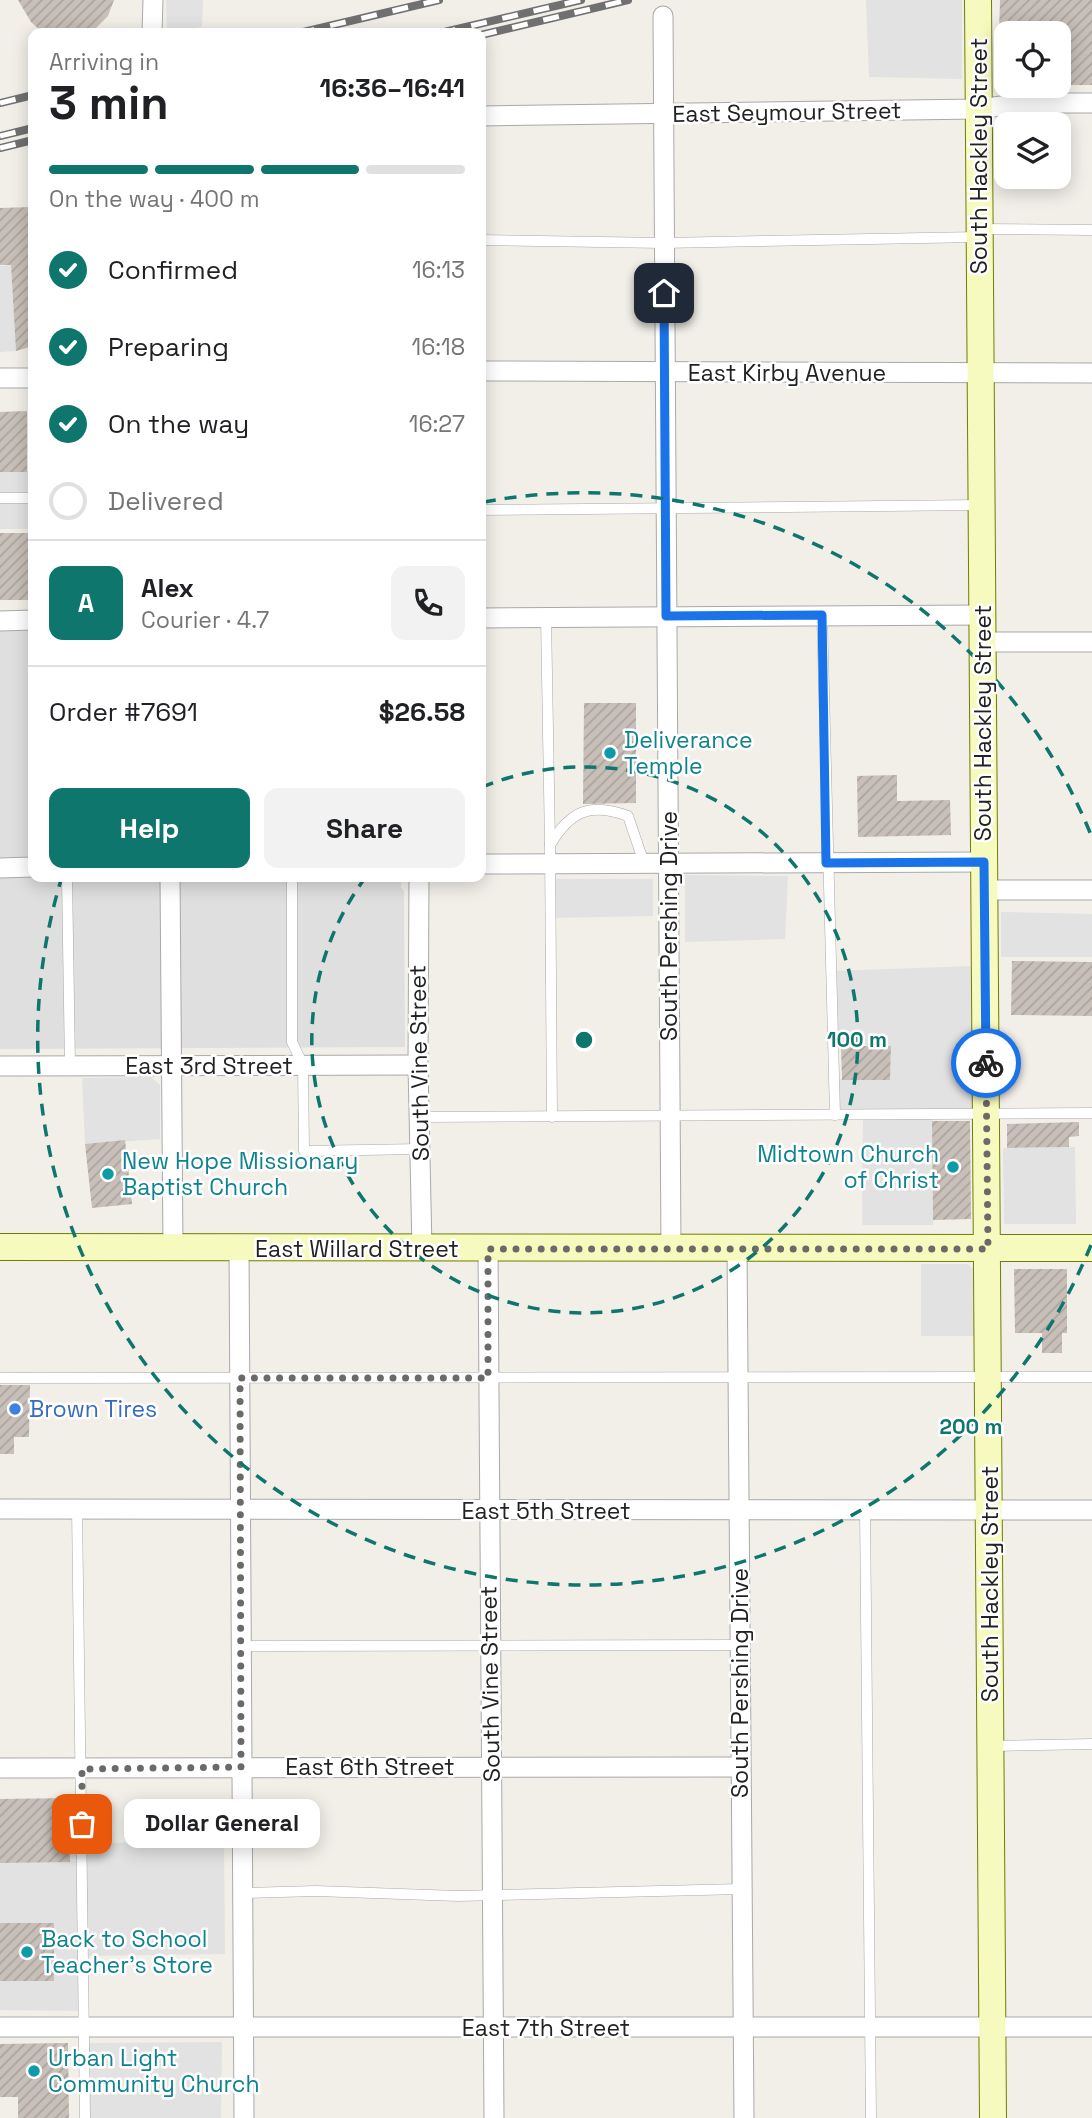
<!DOCTYPE html>
<meta charset="utf-8">
<style>
body{margin:0;font-family:"Space Grotesk",sans-serif;background:#f2f2f2;color:#202124;height:100vh;display:flex;flex-direction:column;font-size:26px;white-space:nowrap}
*{box-sizing:border-box;margin:0}
p{font-size:23px;color:#757577}
.icon{flex:none;width:38px;height:38px;fill:none;stroke:currentColor;stroke-width:2;stroke-linecap:round;stroke-linejoin:round}
.map{position:relative;flex:1;overflow:hidden}
.panel{position:absolute;left:28px;top:28px;width:458px;height:854px;display:flex;flex-direction:column;background:#fff;border-radius:14px;box-shadow:0 4px 18px #0003}
.panel>*{flex:none}
.buttons{position:absolute;left:994px;top:21px;display:grid;gap:14px}
.buttons a{display:grid;place-items:center;width:77px;height:77px;border-radius:14px;background:#fff;box-shadow:0 4px 18px #0003;font-size:35px}
.pin{position:absolute;display:grid;place-items:center;width:60px;height:60px;color:#fff;margin:-30px;border-radius:14px;box-shadow:0 4px 10px #0006}
.courier{position:absolute;display:grid;place-items:center;width:70px;height:70px;margin:-35px;border:5px solid #1a73e8;border-radius:50%;background:#fff;color:#222;box-shadow:0 2px 9px #0007}
.bubble{position:absolute;height:49px;border-radius:14px;background:#fff;box-shadow:0 4px 18px #0003;font-size:23px;font-weight:800;line-height:49px;text-align:center}
.summary em{font-style:normal;font-weight:800}
.summary div{display:flex;flex-direction:column-reverse}
.summary{display:flex;align-items:center;justify-content:space-between;height:119px;padding:0 21px}
h1{font-size:46px;font-weight:800;line-height:52px}
.bar{display:grid;grid-template-columns:repeat(4,1fr);gap:10px 7px;align-content:center;height:84px;padding:0 21px}
.bar i{height:9px;border-radius:5px;background:#e0e0e0}
.bar .current{background:#0f766e}
.bar p{grid-column:span 4}
.line{display:flex;align-items:center;gap:18px;padding:0 21px;border-top:2px solid #e0e0e0}
.line div{flex:1}
.round{display:grid;place-items:center;flex:none;width:74px;height:74px;border-radius:14px;background:#f2f2f2}
ol{padding:0 21px;list-style:none}
li{display:flex;align-items:center;gap:21px;height:77px}
li p{margin-inline-start:auto}
li .icon{padding:7px;border-radius:50%;background:#0f766e;color:#fff;stroke-width:4}
li:last-child{color:#757577}
li i{width:38px;height:38px;border:4px solid #e0e0e0;border-radius:50%}
.button{display:flex;gap:14px;margin-top:auto;padding:14px 21px}
.button a{flex:1;height:80px;border-radius:14px;background:#0f766e;color:#fff;font-size:28px;font-weight:800;line-height:80px;text-align:center}
.button a+a{background:#f2f2f2;color:#202124}
.map>svg:first-child{display:block}
</style>
<div class="map">
<svg width="1092" height="2118" viewBox="0 0 1092 2118">
<defs>
<pattern id="building-hatch" width="6" height="6" patternUnits="userSpaceOnUse" patternTransform="scale(1.75)"><rect width="6" height="6" fill="#c7bfb8"/><path d="M-1 1l2-2M0 6l6-6M5 7l2-2" fill="none" stroke="#aba49e"/></pattern>
</defs>
<rect width="100%" height="100%" fill="#f2efe9"/>
<polygon fill="#e0dfdf" points="0,631 33,631 33,877 401,877 401,887 404,892 405,1047 0,1049"/>
<g fill="#e2e2e2">
<polygon points="166,0 203,0 202,27 167,33"/>
<polygon points="866,0 962,0 962,79 869,77"/>
<polygon points="11,265 16,351 0,352 0,266"/>
<polygon points="33,471 33,529 0,529 0,472"/>
<polygon points="685,875 788,876 785,939 685,942"/>
<polygon points="549,879 653,879 653,916 550,918"/>
<polygon points="1001,912 1092,914 1092,957 1001,957"/>
<polygon points="972,966 974,1114 932,1115 933,1225 862,1225 863,1115 835,1115 833,1079 890,1080 891,1046 833,1044 832,971"/>
<polygon points="151,1077 160,1085 160,1139 85,1144 82,1078"/>
<polygon points="1075,1147 1076,1224 1004,1224 1003,1148"/>
<polygon points="921,1264 968,1264 975,1271 974,1336 921,1336"/>
<polygon points="224,1842 225,1954 84,1956 84,2011 0,2010 0,1863 82,1861 82,1843"/>
<polygon points="222,2042 221,2118 84,2118 84,2043"/>
</g>
<g fill="url(#building-hatch)">
<polygon points="18,0 114,0 108,16 91,33 43,33 31,22"/>
<polygon points="1000,0 1092,0 1092,85 1059,85 1059,33 999,33"/>
<polygon points="31,207 33,346 16,351 11,265 0,265 0,208"/>
<polygon points="27,411 27,472 0,472 0,412"/>
<rect x="0" y="533" width="33" height="67"/>
<polygon points="584,703 636,703 636,803 583,804"/>
<polygon points="897,775 897,801 950,800 951,835 858,837 857,776"/>
<polygon points="1012,961 1092,962 1092,1016 1011,1015"/>
<polygon points="841,1046 891,1046 890,1080 842,1080"/>
<polygon points="932,1121 970,1121 971,1219 933,1220"/>
<polygon points="1079,1122 1079,1136 1069,1137 1069,1147 1007,1148 1007,1124"/>
<polygon points="125,1140 132,1204 92,1208 85,1144"/>
<polygon points="1014,1269 1067,1269 1067,1333 1062,1333 1062,1353 1042,1353 1042,1333 1015,1333"/>
<polygon points="0,1385 30,1385 29,1437 14,1437 14,1454 0,1454"/>
<polygon points="69,1798 70,1862 0,1863 0,1799"/>
<rect x="0" y="1923" width="54" height="58"/>
<polygon points="68,2043 69,2118 18,2118 18,2097 0,2097 0,2044"/>
</g>
<g fill="none" stroke-linecap="round" stroke-linejoin="round">
<defs>
<g id="lane">
<polyline points="981,229 1092,230"/>
<polyline points="481,240 663,243 978,237"/>
<polyline points="0,498 33,498"/>
<polyline points="481,510 981,505"/>
<polyline points="822,615 835,1115"/>
<polyline points="546,617 550,844"/>
<polyline points="67,877 70,1066"/>
<polyline points="292,877 292,1042 303,1065 304,1151 420,1149"/>
<polyline points="419,1117 1092,1113"/>
<path d="M 552,1117 L 550,845 C 570,811 590,802 628,816 L 644,863"/>
<polyline points="0,1378 1092,1377"/>
<polyline points="77,1508 85,2118"/>
<polyline points="865,1510 871,2118"/>
<polyline points="241,1646 739,1645"/>
<polyline points="991,1746 1092,1744"/>
<polyline points="243,1893 316,1891 458,1896 741,1889"/>
</g>
<g id="street">
<polyline points="663,16 671,1248"/>
<polyline points="152,33 153,0"/>
<polyline points="481,116 978,109 1024,103 1092,103"/>
<polyline points="481,371 1092,373"/>
<polyline points="0,378 33,378"/>
<polyline points="481,618 983,615"/>
<polyline points="0,621 33,620"/>
<polyline points="983,642 1092,642"/>
<polyline points="481,864 984,862"/>
<polyline points="0,868 33,867"/>
<polyline points="170,877 173,1248"/>
<polyline points="419,877 418,1065 422,1249"/>
<polyline points="985,890 1092,890"/>
<polyline points="0,1066 418,1065"/>
<polyline points="239,1248 244,2118"/>
<polyline points="737,1248 744,2118"/>
<polyline points="488,1249 494,2118"/>
<polyline points="0,1509 1092,1510"/>
<polyline points="0,1768 740,1767"/>
<polyline points="0,2027 1092,2027"/>
</g>
<g id="secondary">
<polyline points="978,0 993,2118"/>
<polyline points="0,1247 1092,1248"/>
</g>
</defs>
<use href="#lane" stroke="#a9a9a9" stroke-width="11"/>
<use href="#street" stroke="#a9a9a9" stroke-width="21"/>
<use href="#secondary" stroke="#707d05" stroke-width="28"/>
<use href="#lane" stroke="#fff" stroke-width="10"/>
<use href="#street" stroke="#fff" stroke-width="19"/>
<use href="#secondary" stroke="#f7fabf" stroke-width="26"/>
<defs>
<g id="rail">
<polyline points="299,33 439,0"/>
<polyline points="440,33 581,0"/>
<polyline points="481,35 628,0"/>
<polyline points="0,103 33,95"/>
<polyline points="0,136 33,128"/>
<polyline points="0,148 33,140"/>
</g>
</defs>
<use href="#rail" stroke="#707070" stroke-width="8"/>
<use href="#rail" stroke="#fff" stroke-width="5" stroke-dasharray="16" stroke-linecap="butt"/>
</g>
<g fill="none" stroke-linecap="round" stroke-linejoin="round">
<polyline stroke="#6b6a68" stroke-width="7" stroke-dasharray="0 12.6" points="82,1824 82,1769 241,1767 240,1378 488,1378 488,1249 988,1249 986,1063"/>
<polyline stroke="#1a73e8" stroke-width="9" points="664,293 666,616 822,615 826,863 984,862 986,1063"/>
</g>
<g fill="none" stroke="#0f766e" stroke-width="3.5" stroke-dasharray="12 9">
<path d="M482 787A273 273 0 1 1 365 878"/>
<path d="M1091 1245A547 547 0 0 1 61 880M484 502A547 547 0 0 1 1091 835"/>
</g>
<g fill="#0f9aa8" stroke="#fff" stroke-width="2.5">
<circle cx="610" cy="753" r="7"/>
<circle cx="953" cy="1167" r="7"/>
<circle cx="108" cy="1174" r="7"/>
<circle cx="27" cy="1952" r="7"/>
<circle cx="34" cy="2071" r="7"/>
</g>
<circle fill="#3f7fe0" stroke="#fff" stroke-width="2.5" cx="15" cy="1409" r="7"/>
<g text-anchor="middle" dominant-baseline="central" stroke-width="5" stroke-linejoin="round" paint-order="stroke">
<g font-size="23" fill="#222" stroke="#fff">
<text transform="translate(787 112) rotate(-1)">East Seymour Street</text>
<text transform="translate(979 156) rotate(-90)">South Hackley Street</text>
<text x="787" y="373">East Kirby Avenue</text>
<text transform="translate(983 723) rotate(-90)">South Hackley Street</text>
<text transform="translate(669 926) rotate(-90)">South Pershing Drive</text>
<text transform="translate(419 1063) rotate(-91)">South Vine Street</text>
<text x="209" y="1066">East 3rd Street</text>
<text x="357" y="1249">East Willard Street</text>
<text x="546" y="1511">East 5th Street</text>
<text transform="translate(990 1584) rotate(-90)">South Hackley Street</text>
<text transform="translate(740 1683) rotate(-90)">South Pershing Drive</text>
<text transform="translate(490 1684) rotate(-91)">South Vine Street</text>
<text x="370" y="1767">East 6th Street</text>
<text x="546" y="2028">East 7th Street</text>
</g>
<g font-size="23" fill="#0d838f" stroke="#fff" text-anchor="start">
<text x="624" y="740">Deliverance<tspan x="624" dy="26">Temple</tspan></text>
<text x="939" y="1154" text-anchor="end">Midtown Church<tspan x="939" dy="26">of Christ</tspan></text>
<text x="122" y="1161">New Hope Missionary<tspan x="122" dy="26">Baptist Church</tspan></text>
<text x="41" y="1939">Back to School<tspan x="41" dy="26">Teacher's Store</tspan></text>
<text x="48" y="2058">Urban Light<tspan x="48" dy="26">Community Church</tspan></text>
</g>
<g font-size="23" fill="#366cbe" stroke="#fff" text-anchor="start">
<text x="29" y="1409">Brown Tires</text>
</g>
</g>
<circle cx="584" cy="1040" r="10" fill="#0f766e" stroke="#fff" stroke-width="3.5"/>
<g font-size="21" text-anchor="middle" font-weight="bold" fill="#0f766e" stroke="#fff" stroke-width="5" stroke-linejoin="round" paint-order="stroke">
<text x="857" y="1047">100 m</text>
<text x="971" y="1434">200 m</text>
</g>
</svg>
<div class="buttons">
<a><svg class="icon" aria-label="locate" viewBox="0 0 24 24"><circle cx="12" cy="12" r="6"/><path d="M12 2v4M12 18v4M2 12h4M18 12h4"/></svg></a>
<a><svg class="icon" aria-label="layers" viewBox="0 0 24 24"><path d="M12 4l9 5-9 5-9-5zM3 14l9 5 9-5"/></svg></a>
</div>
<div class="pin" style="left:82px;top:1824px;background:#ea580c"><svg class="icon" aria-label="bag" viewBox="0 0 24 24"><path d="M5 8h14l-1 12H6zM9 8a3 3 0 0 1 6 0"/></svg></div>
<div class="pin" style="left:664px;top:293px;background:#1f2937"><svg class="icon" aria-label="home" viewBox="0 0 24 24"><path d="M3 11l9-7 9 7M6 9v11h12V9"/></svg></div>
<div class="courier" style="left:986px;top:1063px"><svg class="icon" aria-label="bike" viewBox="0 0 24 24"><circle cx="6" cy="16" r="4"/><circle cx="18" cy="16" r="4"/><path d="M6 16l4-8h5l3 8M10 8l3 8H6M13 5h3"/></svg></div>
<div class="bubble" style="left:124px;top:1799px;width:196px">Dollar General</div>
<section class="panel">
<div class="summary"><div><h1>3 min</h1><p>Arriving in</p></div><em>16:36–16:41</em></div>
<div class="bar"><i class="current"></i><i class="current"></i><i class="current"></i><i></i><p>On the way · 400 m</p></div>
<ol>
<li><svg class="icon" aria-label="check" viewBox="0 0 24 24"><path d="M5 12l5 5 9-10"/></svg>Confirmed<p>16:13</p></li>
<li><svg class="icon" aria-label="check" viewBox="0 0 24 24"><path d="M5 12l5 5 9-10"/></svg>Preparing<p>16:18</p></li>
<li><svg class="icon" aria-label="check" viewBox="0 0 24 24"><path d="M5 12l5 5 9-10"/></svg>On the way<p>16:27</p></li>
<li><i></i>Delivered</li>
</ol>
<div class="line" style="height:126px"><b class="round" style="background:#0f766e;color:#fff">A</b><div><b>Alex</b><p>Courier · 4.7</p></div><a class="round"><svg class="icon" aria-label="phone" viewBox="0 0 24 24"><path d="M5 4h4l2 5-3 2q2 4 5 5l2-3 5 2v4C11 20 4 13 5 4z"/></svg></a></div>
<div class="line" style="height:91px"><div>Order #7691</div><b>$26.58</b></div>
<div class="button"><a>Help</a><a>Share</a></div>
</section>
</div>
